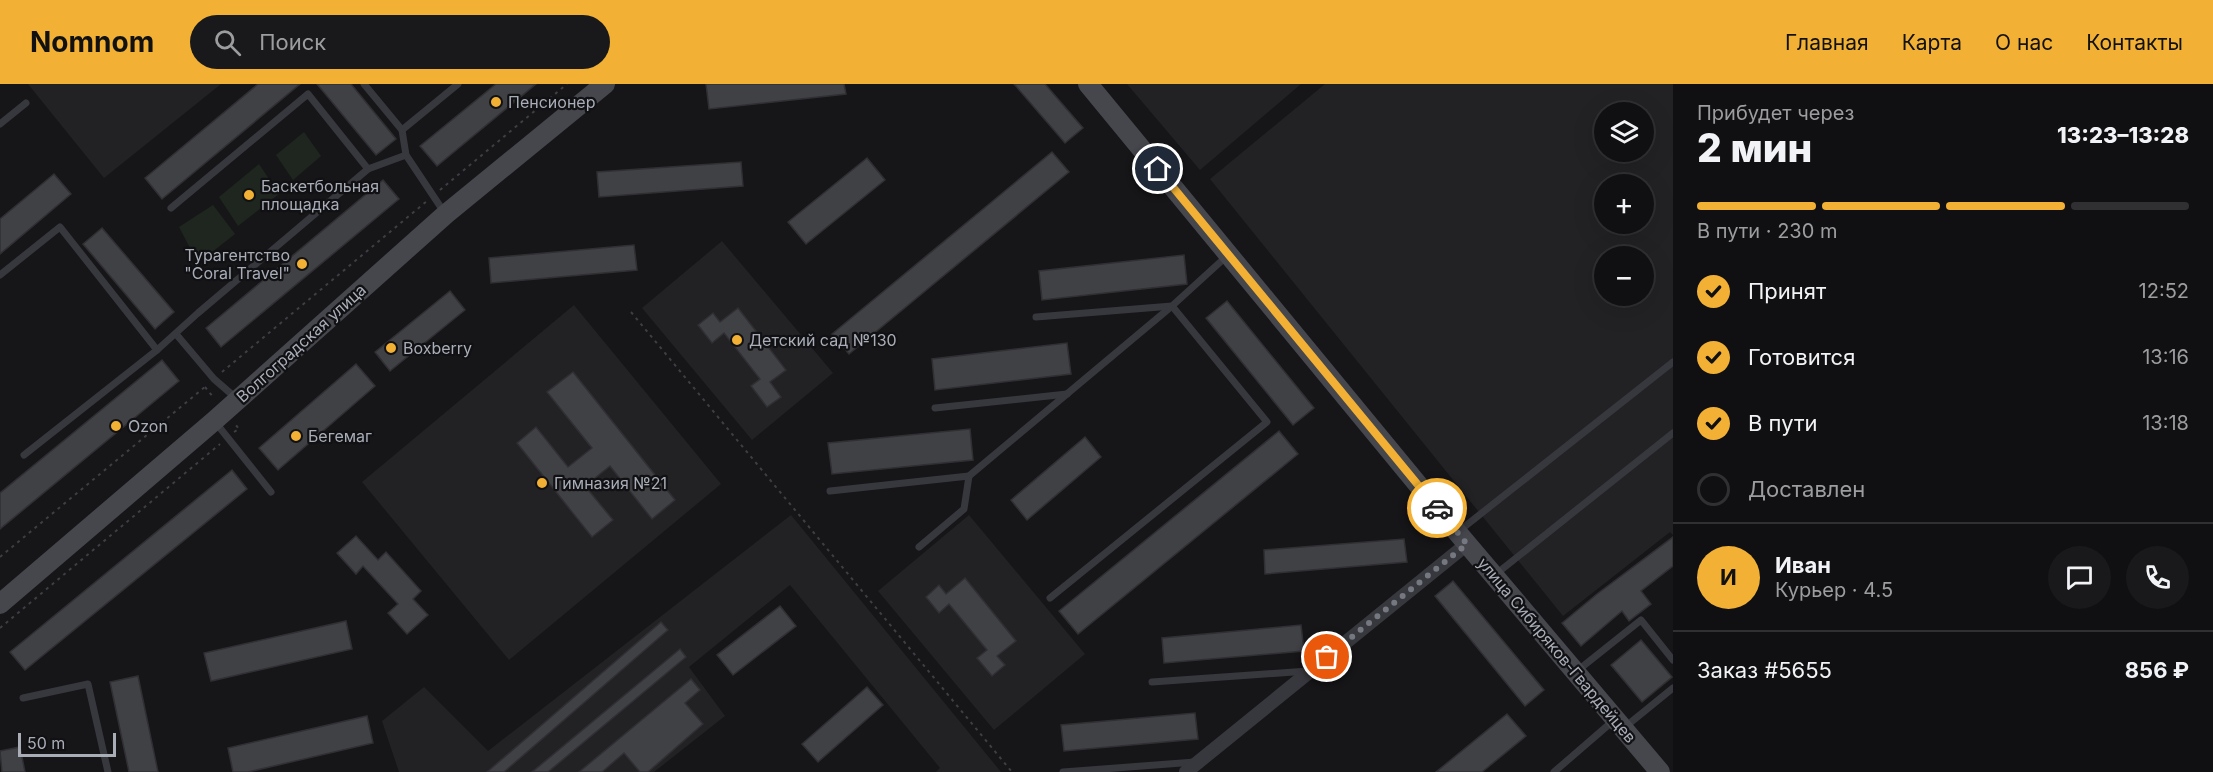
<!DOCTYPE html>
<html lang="ru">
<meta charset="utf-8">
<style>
body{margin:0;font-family:Inter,sans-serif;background:#19191b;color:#f1f3f6;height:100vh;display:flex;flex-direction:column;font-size:22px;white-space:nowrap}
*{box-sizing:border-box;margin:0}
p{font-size:20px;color:#9c9d9f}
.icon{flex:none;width:33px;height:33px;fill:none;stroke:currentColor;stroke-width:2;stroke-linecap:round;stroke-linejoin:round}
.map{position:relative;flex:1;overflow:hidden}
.sheet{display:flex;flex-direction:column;background:#101012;width:540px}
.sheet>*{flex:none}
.fabs{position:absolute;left:1594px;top:18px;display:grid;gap:12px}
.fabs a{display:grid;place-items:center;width:60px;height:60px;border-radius:50%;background:#101012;box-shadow:0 6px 24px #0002,0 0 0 2px #303032;font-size:30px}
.scale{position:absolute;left:18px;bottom:15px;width:98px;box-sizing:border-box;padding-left:6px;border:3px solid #a8adb8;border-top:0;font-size:16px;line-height:21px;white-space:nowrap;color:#a8adb8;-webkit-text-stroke:4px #111113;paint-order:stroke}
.pin{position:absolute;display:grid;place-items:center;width:51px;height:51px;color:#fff;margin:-26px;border:3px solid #fff;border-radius:50%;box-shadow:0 2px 6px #0007}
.courier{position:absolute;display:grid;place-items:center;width:60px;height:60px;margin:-30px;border:4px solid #f2b134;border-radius:50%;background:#fff;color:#222;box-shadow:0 2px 8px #0007}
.summary em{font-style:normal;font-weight:800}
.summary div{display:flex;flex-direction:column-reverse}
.summary{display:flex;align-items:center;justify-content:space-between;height:102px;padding:0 24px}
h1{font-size:39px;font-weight:800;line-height:45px}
.bar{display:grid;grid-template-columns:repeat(4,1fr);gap:9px 6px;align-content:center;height:72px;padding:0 24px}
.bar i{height:8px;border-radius:4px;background:#303032}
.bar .active{background:#f2b134}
.bar p{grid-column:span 4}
.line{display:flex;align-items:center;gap:15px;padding:0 24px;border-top:2px solid #303032}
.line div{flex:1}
.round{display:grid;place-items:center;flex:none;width:63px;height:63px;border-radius:32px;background:#19191b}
ol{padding:0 24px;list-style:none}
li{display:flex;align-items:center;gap:18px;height:66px}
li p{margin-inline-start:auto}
li .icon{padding:6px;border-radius:50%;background:#f2b134;color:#111;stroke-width:4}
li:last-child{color:#9c9d9f}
li i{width:33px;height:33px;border:3px solid #303032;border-radius:50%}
header{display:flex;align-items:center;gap:36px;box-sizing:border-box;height:84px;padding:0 30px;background:#f2b134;color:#111}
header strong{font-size:28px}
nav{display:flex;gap:33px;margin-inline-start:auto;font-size:21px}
.search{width:420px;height:54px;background:#19191b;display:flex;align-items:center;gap:15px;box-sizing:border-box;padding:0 21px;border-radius:33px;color:#9c9d9f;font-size:22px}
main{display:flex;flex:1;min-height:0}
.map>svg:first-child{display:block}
</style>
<header>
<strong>Nomnom</strong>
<div class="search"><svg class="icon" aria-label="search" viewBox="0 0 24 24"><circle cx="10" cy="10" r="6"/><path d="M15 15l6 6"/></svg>Поиск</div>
<nav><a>Главная</a><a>Карта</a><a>О нас</a><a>Контакты</a></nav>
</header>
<main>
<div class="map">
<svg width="1673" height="688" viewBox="0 0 1673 688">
<rect width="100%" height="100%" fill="#161618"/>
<g fill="#222225" fill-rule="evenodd">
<polygon points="28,0 221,0 104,94"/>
<polygon points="1127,0 1301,0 1200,86"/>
<path d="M 1325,0 L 1673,0 L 1673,451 L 1670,448 L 1563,532 L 1210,95 ZM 1605,28 L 1644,28 L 1644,68 L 1605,68 ZM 1605,100 L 1644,100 L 1644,140 L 1605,140 ZM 1605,172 L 1644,172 L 1644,212 L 1605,212 Z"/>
<polygon points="722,157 833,289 752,356 642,224"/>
<polygon points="574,221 721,400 509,576 362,398"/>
<polygon points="791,431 1001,688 936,688 940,684 790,501 689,583 725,632 654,688 399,688 382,637 424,603 488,667"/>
<polygon points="969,431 1085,570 994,646 878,507"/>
</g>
<g fill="#1e261f">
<polygon points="304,48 321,72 293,96 276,71"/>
<polygon points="259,80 279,110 238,142 219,113"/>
<polygon points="213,121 235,150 198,179 179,143"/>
</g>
<g fill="#404145" stroke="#303034" stroke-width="1.5">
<polygon points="258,0 300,0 162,115 145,94"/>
<polygon points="317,0 351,0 396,55 376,71"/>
<polygon points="496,0 536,0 437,82 420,62"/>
<polygon points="706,0 844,0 846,10 709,25"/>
<polygon points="1014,0 1045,0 1083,44 1065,59"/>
<polygon points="1052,68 1069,88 849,270 832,250"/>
<polygon points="867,74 885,96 806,160 788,138"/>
<polygon points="741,78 743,102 599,113 597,88"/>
<polygon points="54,90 71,110 0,170 0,135"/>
<polygon points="383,96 399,115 221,263 206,244"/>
<polygon points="102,144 174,228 155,245 83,160"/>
<polygon points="634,161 637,186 491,199 489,174"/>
<polygon points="1184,171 1187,200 1042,216 1039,187"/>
<polygon points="450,207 465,226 390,287 375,268"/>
<polygon points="1227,217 1314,324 1293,341 1206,234"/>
<polygon points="738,224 786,286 770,298 781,313 767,323 751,302 760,295 724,249 712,259 698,241 713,229 720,238"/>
<polygon points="1067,259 1071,290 935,306 932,275"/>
<polygon points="162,276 179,297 0,445 0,409"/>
<polygon points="356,280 375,302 278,386 259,364"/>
<polygon points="573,288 675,416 652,435 610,382 585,402 613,436 592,453 517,359 536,343 568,383 592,364 547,308"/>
<polygon points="970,345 973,376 832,390 828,359"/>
<polygon points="1279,347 1298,370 1078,550 1059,527"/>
<polygon points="1085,353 1101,373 1027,436 1011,416"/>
<polygon points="232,386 247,405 25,586 10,568"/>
<polygon points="356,452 378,476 386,468 421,507 413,515 428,531 407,550 388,529 398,520 363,482 356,490 337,469"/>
<polygon points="1673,453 1673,482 1641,507 1651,520 1629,537 1622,527 1581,562 1562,539 1597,510"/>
<polygon points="1404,455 1407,478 1265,490 1264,466"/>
<polygon points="965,494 1016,557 997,572 1005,581 992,592 977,574 987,566 949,520 939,529 926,513 939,501 946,510"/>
<polygon points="1453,497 1544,606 1525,622 1435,512"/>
<polygon points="780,522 796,542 733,591 717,571"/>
<polygon points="346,537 352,565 211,597 204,569"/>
<polygon points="661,538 668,546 504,688 487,688"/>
<polygon points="1301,541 1304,567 1164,579 1162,554"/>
<polygon points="1641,556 1672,593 1642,618 1611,581"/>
<polygon points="680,565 686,573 548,688 532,688"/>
<polygon points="138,592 158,688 129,688 110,598"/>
<polygon points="691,595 700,606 685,619 703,640 648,688 640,688 624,669 602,688 579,688"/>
<polygon points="867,603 883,621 818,678 802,660"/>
<polygon points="1195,629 1198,655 1064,667 1061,641"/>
<polygon points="1507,630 1526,652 1482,688 1436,688"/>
<polygon points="367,632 373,659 248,688 233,688 228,664"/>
<polygon points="20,663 25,688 2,688 0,667"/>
</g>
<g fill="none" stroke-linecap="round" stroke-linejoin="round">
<g stroke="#3d3f44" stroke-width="2" stroke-dasharray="3 4.5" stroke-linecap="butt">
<polyline points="440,106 567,0"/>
<polyline points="631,228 1012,688"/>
<polyline points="222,288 427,117"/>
<polyline points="205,303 214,314"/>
<polyline points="234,348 239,345 235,340"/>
<polyline points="0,473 206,302"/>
<polyline points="0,544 220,360"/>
</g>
<g stroke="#37383d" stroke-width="7">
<polyline points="364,0 402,46 406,71 444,128"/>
<polyline points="0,40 26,19"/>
<polyline points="402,46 458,0"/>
<polyline points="171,124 308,10 368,85 406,71"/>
<polyline points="0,191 60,143 157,266"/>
<polyline points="1036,233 1172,222 1267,338 1050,514"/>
<polyline points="176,250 214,295 236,314"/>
<polyline points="935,324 1067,310"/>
<polyline points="216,339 271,408"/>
<polyline points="24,371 157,266 198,229 368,85"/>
<polyline points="830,407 969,392 1172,222 1228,171"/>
<polyline points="1459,447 1673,278"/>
<polyline points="919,463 964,425 969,392"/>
<polyline points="1496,490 1673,349"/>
<polyline points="1577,587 1641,536 1673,576"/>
<polyline points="1152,598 1308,587"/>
<polyline points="23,614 88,600 108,688"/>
<polyline points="1625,643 1673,604"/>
<polyline points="1063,688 1195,678"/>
<polyline points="1554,688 1613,637"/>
</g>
<polyline stroke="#37383d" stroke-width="14" points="1186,688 1467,460"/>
<g stroke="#45474d" stroke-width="20">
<polyline points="1088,0 1457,448 1660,688"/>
<polyline points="0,520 214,337 446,130 605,0"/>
</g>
</g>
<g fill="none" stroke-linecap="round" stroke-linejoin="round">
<polyline stroke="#757880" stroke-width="6" stroke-dasharray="0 10.8" points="1327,573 1467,460 1437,424"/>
<polyline stroke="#f2b134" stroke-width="8" points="1158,85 1437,424"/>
</g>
<g fill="#f2b134" stroke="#111113" stroke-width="2">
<circle cx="496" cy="18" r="6"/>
<circle cx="249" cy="111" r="6"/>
<circle cx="302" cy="180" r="6"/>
<circle cx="737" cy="256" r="6"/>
<circle cx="391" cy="264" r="6"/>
<circle cx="116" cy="342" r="6"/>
<circle cx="296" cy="352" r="6"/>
<circle cx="542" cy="399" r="6"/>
</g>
<g text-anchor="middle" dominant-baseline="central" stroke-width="4.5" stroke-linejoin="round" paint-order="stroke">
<g font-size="16" fill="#a8adb8" stroke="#111113" text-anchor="start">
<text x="508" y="18">Пенсионер</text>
<text x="261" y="102">Баскетбольная<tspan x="261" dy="18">площадка</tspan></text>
<text x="290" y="171" text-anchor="end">Турагентство<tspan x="290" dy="18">"Coral Travel"</tspan></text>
<text x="749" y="256">Детский сад №130</text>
<text x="403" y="264">Boxberry</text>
<text x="128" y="342">Ozon</text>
<text x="308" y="352">Бегемаг</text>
<text x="554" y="399">Гимназия №21</text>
</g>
<g font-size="16" fill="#a8adb8" stroke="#111113">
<text transform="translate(301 259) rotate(-42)">Волгоградская улица</text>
<text transform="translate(1557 566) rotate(50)">улица Сибиряков-Гвардейцев</text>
</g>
</g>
</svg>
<div class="fabs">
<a><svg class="icon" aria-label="layers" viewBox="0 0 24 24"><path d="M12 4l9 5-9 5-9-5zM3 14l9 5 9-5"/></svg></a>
<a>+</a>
<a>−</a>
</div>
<div class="scale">50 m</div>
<div class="pin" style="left:1327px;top:573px;background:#ea580c"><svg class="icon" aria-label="bag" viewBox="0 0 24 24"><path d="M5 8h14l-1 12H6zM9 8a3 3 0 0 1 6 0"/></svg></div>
<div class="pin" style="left:1158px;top:85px;background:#1f2937"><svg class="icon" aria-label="home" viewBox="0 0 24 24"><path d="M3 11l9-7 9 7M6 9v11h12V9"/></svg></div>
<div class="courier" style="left:1437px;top:424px"><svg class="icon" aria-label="car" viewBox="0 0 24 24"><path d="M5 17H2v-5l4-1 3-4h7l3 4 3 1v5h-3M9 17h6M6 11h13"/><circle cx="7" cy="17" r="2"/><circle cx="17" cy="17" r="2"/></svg></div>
</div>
<section class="sheet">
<div class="summary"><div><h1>2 мин</h1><p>Прибудет через</p></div><em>13:23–13:28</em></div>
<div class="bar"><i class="active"></i><i class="active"></i><i class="active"></i><i></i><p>В пути · 230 m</p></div>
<ol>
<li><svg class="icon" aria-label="check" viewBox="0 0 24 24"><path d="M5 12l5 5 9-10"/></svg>Принят<p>12:52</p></li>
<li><svg class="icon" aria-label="check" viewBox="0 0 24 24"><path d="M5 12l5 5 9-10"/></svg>Готовится<p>13:16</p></li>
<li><svg class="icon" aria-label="check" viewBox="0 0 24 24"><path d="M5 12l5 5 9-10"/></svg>В пути<p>13:18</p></li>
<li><i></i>Доставлен</li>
</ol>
<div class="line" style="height:108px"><b class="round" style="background:#f2b134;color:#111">И</b><div><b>Иван</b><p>Курьер · 4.5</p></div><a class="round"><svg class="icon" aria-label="chat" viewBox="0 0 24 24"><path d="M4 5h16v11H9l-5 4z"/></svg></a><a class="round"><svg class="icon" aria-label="phone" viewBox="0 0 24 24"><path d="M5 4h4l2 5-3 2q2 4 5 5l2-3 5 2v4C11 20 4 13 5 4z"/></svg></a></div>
<div class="line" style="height:78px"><div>Заказ #5655</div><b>856 ₽</b></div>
</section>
</main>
